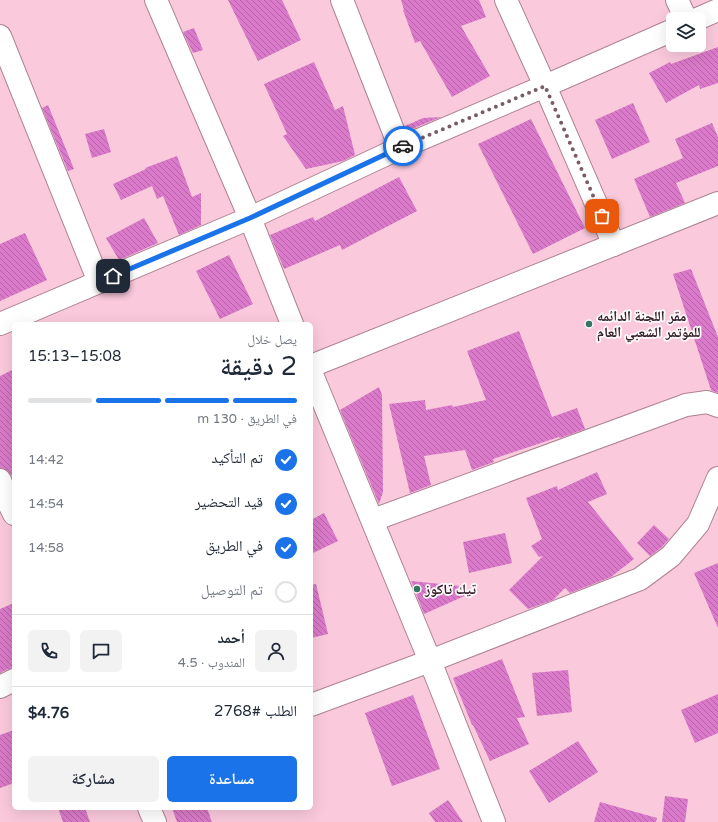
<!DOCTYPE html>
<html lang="ar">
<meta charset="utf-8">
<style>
body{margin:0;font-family:"Varela Round","Noto Naskh Arabic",sans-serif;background:#f2f2f3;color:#1f2937;direction:rtl;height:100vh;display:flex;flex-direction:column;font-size:15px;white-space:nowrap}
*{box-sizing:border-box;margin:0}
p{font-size:13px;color:#747a83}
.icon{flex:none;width:22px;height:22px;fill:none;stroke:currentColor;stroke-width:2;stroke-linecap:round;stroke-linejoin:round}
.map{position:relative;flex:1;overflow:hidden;direction:ltr}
.sheet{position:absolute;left:12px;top:322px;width:301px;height:488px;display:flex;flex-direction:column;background:#fff;border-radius:6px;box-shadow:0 4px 16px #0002;direction:rtl}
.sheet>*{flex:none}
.buttons{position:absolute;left:666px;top:12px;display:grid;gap:8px}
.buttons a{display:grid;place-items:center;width:40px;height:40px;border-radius:6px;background:#fff;box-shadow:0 4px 16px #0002;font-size:20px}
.pin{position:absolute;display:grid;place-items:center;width:34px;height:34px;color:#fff;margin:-17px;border-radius:8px;box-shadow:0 2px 6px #0006}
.courier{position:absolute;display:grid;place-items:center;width:40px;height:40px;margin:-20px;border:3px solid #1a73e8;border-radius:50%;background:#fff;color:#222;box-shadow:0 1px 5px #0007}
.overview em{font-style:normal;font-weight:600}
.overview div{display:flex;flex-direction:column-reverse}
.overview{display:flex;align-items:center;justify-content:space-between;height:68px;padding:0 16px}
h1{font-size:26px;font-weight:600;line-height:30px}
.bar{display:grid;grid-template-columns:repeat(4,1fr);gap:6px 4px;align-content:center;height:48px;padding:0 16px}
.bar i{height:5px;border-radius:3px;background:#e0e1e3}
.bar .selected{background:#1a73e8}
.bar p{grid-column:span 4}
.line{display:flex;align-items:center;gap:10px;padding:0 16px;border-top:1px solid #e0e1e3}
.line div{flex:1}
.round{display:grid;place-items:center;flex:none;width:42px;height:42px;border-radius:6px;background:#f2f2f3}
ol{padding:0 16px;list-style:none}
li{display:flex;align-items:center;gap:12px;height:44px}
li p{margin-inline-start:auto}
li .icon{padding:4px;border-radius:50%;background:#1a73e8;color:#fff;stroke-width:4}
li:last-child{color:#747a83}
li i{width:22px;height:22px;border:2px solid #e0e1e3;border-radius:50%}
.primary-button{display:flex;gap:8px;margin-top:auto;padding:8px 16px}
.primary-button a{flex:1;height:46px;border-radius:6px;background:#1a73e8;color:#fff;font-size:16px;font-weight:600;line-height:46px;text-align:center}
.primary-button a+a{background:#f2f2f3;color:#1f2937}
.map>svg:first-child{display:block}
</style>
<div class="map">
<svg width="718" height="822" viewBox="0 0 718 822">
<defs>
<pattern id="building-back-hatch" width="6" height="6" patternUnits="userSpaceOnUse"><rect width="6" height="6" fill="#db7aca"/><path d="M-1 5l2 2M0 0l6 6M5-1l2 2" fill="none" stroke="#b264a4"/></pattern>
</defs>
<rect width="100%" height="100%" fill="#fac9dc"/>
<g fill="url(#building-back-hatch)">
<polygon points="228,0 282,0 301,40 258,61"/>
<polygon points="401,0 479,0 486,17 461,26 490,76 452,97 420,41 415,43 403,10 404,10"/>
<polygon points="194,28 203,50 193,53 183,32"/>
<polygon points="718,47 718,83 700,89 699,85 666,103 649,73 670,62 671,64"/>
<polygon points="314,62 335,110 343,106 355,155 343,161 306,169 283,136 287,134 264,84"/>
<polygon points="633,103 650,142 612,159 595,120"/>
<polygon points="48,105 74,169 68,171 42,108"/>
<polygon points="441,117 407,131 405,126 423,118"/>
<polygon points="531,119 585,228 533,254 478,144"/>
<polygon points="712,123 718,137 718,166 676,183 685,203 650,217 634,179 683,158 675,139"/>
<polygon points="104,129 111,152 92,158 85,134"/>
<polygon points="177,156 192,197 201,193 201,225 179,235 163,196 157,199 152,186 121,200 113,184 146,169 145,168"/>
<polygon points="399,177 417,211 342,250 340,245 284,269 270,235 313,217 315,221"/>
<polygon points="144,218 158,243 119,260 106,238"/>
<polygon points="25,233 47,280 0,301 0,244"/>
<polygon points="229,255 253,304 220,319 196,271"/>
<polygon points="691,269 718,337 718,393 711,390 673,274"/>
<polygon points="519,331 552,417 577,408 585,429 560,438 559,437 493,459 494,462 472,470 465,450 424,456 431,485 410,493 389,404 425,400 426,410 452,405 453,407 486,400 467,351"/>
<polygon points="14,369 14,482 12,476 8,471 2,468 0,468 0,376"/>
<polygon points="379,387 382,395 383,492 379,504 340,410"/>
<polygon points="597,472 607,494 588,502 634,559 611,577 570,593 565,588 553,600 528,609 509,590 543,556 539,557 531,546 542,539 526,498 557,486 558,490"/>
<polygon points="324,513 338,541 311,554 311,520"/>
<polygon points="654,525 669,539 662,547 650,556 637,543"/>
<polygon points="505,533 512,563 469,573 463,542"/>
<polygon points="718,563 718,628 694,573"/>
<polygon points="411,581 460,586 469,594 424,614"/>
<polygon points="316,584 328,634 311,638 311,585"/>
<polygon points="14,603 14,668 8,669 0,673 0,609"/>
<polygon points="502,659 525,717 517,718 529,744 490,761 473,725 472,725 453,678"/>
<polygon points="568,670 572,712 537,716 532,673"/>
<polygon points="718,694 718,733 695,743 681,710"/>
<polygon points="413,695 440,769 392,786 365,713"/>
<polygon points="14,730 14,783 0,788 0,735"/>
<polygon points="578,741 598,772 549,803 529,771"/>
<polygon points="665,796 688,799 685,822 662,822"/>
<polygon points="448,800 463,822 435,822 429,813"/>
<polygon points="600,802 657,818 656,822 594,822"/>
<polygon points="58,808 85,808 90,822 63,822"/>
<polygon points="172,808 207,808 212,822 177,822"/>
</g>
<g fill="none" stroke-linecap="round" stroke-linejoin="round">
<defs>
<g id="minor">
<polyline points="156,0 250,218 292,324"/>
<polyline points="342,0 400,148"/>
<polyline points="506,0 545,86 614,245"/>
<polyline points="677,0 686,19"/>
<polyline points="697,19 718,10"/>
<polyline points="0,36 99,282"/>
<polyline points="0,324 250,218 400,148 545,86 673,30"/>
<polyline points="311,366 718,203"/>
<polyline points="311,372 430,661 494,822"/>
<polyline points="0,480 9,504 14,514"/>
<polyline points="373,520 686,405 707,402 718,406"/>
<polyline points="0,687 14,680"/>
<polyline points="311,705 430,661 640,579 671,556 698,524 718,478"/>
<polyline points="149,808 155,822"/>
</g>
</defs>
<use href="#minor" stroke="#af8293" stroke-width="24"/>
<use href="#minor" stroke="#fff" stroke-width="22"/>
</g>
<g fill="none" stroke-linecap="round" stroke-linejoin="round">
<polyline stroke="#795c67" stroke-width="4" stroke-dasharray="0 7.2" points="403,146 545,86 602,216"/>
<polyline stroke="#1a73e8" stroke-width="5" points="113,276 250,218 403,146"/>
</g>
<g fill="#347564" stroke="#fdf8fa" stroke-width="1.5">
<circle cx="589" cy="324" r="4"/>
<circle cx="417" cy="589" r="4"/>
</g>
<g text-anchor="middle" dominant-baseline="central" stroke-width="3.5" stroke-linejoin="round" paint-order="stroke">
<g font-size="14" font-weight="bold" fill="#332128" stroke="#fdf8fa" text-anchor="start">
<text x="597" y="316">مقر اللجنة الدائمه<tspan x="597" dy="16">للمؤتمر الشعبي العام</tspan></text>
<text x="425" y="589">تيك تاكوز</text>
</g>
</g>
</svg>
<div class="buttons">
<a><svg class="icon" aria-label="layers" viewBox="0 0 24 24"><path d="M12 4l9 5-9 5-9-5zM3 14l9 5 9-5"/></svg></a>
</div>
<div class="pin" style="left:602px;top:216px;background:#ea580c"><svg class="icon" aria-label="bag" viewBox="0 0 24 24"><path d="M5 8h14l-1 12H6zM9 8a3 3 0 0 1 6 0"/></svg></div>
<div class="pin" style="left:113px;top:276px;background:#1f2937"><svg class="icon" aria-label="home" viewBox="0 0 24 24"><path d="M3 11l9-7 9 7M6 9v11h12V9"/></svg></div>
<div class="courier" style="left:403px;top:146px"><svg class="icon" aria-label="car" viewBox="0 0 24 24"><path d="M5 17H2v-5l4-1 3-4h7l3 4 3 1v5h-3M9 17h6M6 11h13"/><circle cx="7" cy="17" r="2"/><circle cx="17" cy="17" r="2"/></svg></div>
<section class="sheet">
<div class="overview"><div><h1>2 دقيقة</h1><p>يصل خلال</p></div><em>15:08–15:13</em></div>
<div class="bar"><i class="selected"></i><i class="selected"></i><i class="selected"></i><i></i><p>في الطريق · 130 m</p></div>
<ol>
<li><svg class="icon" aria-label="check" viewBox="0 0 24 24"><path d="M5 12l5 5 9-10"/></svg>تم التأكيد<p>14:42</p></li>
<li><svg class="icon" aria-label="check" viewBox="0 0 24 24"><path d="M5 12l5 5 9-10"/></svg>قيد التحضير<p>14:54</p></li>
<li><svg class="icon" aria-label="check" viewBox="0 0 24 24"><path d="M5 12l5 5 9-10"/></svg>في الطريق<p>14:58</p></li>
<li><i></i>تم التوصيل</li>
</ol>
<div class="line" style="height:72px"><a class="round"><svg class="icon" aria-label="person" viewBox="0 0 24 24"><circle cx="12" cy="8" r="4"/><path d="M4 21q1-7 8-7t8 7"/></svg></a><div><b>أحمد</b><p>المندوب · 4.5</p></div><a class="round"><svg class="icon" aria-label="chat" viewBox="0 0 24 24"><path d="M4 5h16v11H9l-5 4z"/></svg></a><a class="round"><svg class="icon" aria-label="phone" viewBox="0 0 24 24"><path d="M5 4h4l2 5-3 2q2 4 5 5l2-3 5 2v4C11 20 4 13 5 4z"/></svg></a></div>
<div class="line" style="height:52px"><div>الطلب #2768</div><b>$4.76</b></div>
<div class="primary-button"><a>مساعدة</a><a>مشاركة</a></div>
</section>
</div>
